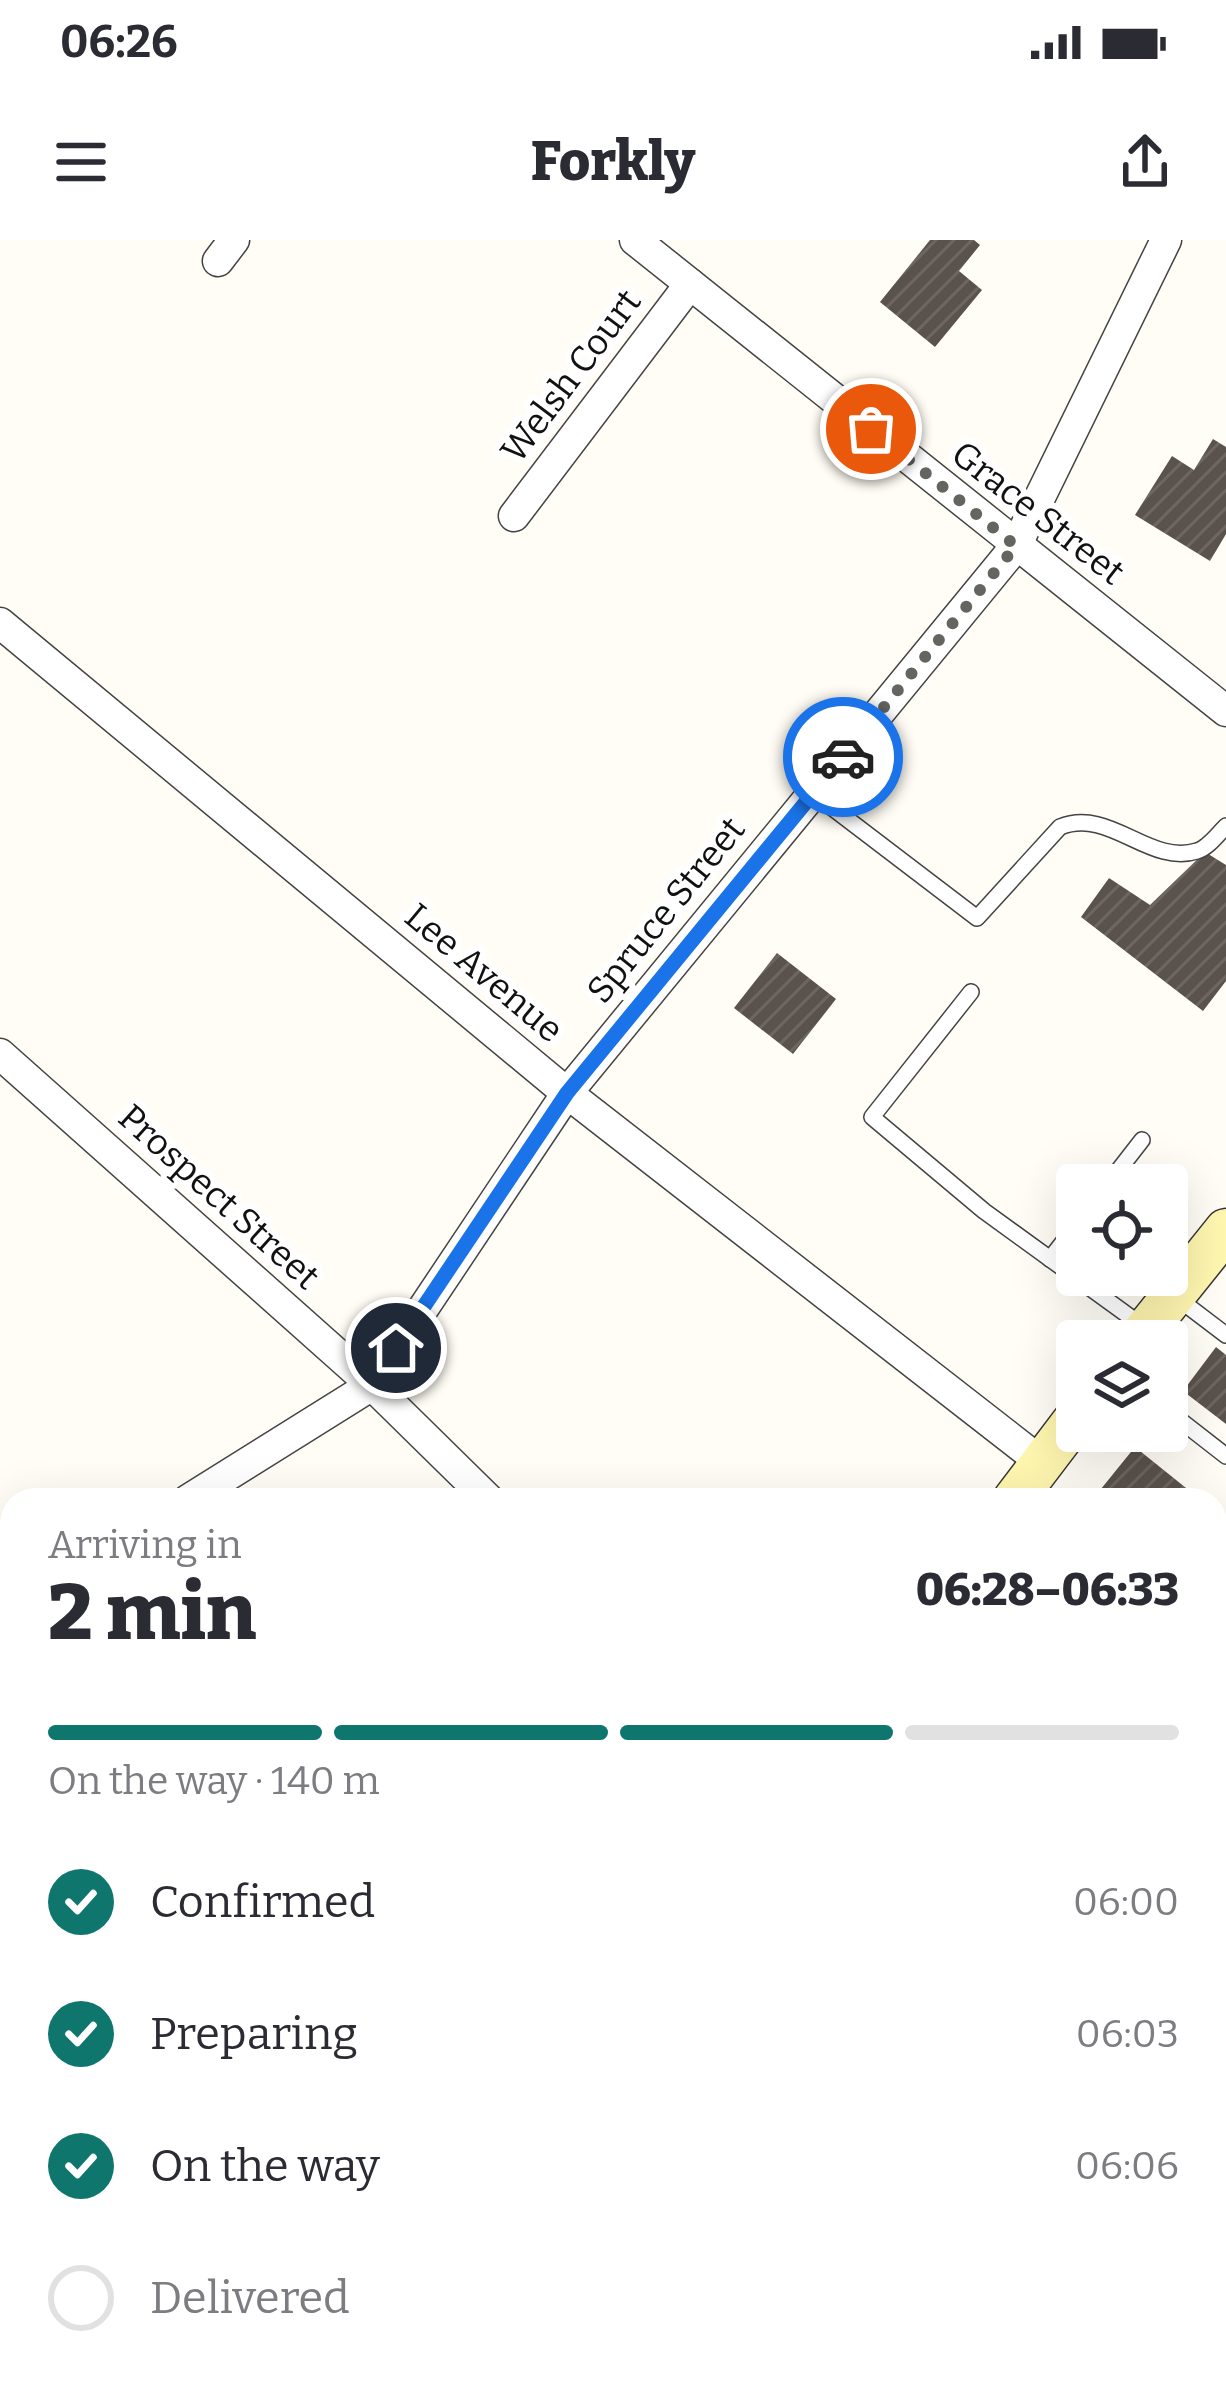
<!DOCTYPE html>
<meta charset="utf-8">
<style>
body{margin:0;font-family:Bitter,serif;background:#f7f7f7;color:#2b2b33;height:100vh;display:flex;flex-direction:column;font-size:45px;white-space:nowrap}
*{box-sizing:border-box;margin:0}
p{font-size:39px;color:#7c7c81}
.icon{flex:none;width:66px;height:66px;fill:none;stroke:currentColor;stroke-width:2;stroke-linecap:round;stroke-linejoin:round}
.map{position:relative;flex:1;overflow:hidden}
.details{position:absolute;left:0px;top:1248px;width:1227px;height:903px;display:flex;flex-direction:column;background:#fff;border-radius:36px 36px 0 0;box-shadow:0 12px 48px #0002}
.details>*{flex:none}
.controls{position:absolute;left:1056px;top:924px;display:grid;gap:24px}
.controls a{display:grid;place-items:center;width:132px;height:132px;border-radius:12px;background:#fff;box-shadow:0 12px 48px #0002;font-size:60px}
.pin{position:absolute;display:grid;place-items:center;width:102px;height:102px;color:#fff;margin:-51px;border:6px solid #fff;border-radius:50%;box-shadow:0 3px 12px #0007}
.courier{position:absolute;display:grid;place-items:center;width:120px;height:120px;margin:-60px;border:9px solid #1a73e8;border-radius:50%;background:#fff;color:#222;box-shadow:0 3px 15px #0007}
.overview em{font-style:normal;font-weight:800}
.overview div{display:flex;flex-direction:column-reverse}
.overview{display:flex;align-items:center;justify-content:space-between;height:204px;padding:0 48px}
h1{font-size:78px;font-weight:800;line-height:90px}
.bar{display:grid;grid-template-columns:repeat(4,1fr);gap:18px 12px;align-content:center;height:144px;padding:0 48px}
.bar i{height:15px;border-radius:9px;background:#e1e1e2}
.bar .current{background:#0f766e}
.bar p{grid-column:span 4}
ol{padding:0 48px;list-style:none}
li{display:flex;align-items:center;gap:36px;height:132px}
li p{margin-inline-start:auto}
li .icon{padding:12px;border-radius:50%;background:#0f766e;color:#fff;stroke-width:4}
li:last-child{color:#7c7c81}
li i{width:66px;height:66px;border:6px solid #e1e1e2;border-radius:50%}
.status{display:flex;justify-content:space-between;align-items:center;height:84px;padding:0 60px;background:#fff;direction:ltr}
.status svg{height:33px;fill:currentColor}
header{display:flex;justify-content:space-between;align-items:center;height:156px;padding:0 48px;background:#fff;font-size:54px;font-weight:800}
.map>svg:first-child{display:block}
</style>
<div class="status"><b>06:26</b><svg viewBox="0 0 49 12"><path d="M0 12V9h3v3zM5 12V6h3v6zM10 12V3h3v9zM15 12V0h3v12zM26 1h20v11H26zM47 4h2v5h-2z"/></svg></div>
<header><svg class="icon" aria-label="menu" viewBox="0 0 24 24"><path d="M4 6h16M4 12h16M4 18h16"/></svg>Forkly<svg class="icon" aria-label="share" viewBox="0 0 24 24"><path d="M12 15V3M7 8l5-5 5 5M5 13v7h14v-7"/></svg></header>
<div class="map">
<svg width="1226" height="2150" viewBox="0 0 1226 2150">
<defs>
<pattern id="building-hatch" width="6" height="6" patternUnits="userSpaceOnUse" patternTransform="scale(3)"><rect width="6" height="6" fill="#5a524d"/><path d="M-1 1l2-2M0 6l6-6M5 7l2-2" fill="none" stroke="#6d6662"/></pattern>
</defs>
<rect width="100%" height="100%" fill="#fffdf5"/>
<g fill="url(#building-hatch)">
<polygon points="930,0 974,0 980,5 959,31 982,50 935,107 880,62"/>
<polygon points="1213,199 1226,207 1226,294 1210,321 1135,275 1172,216 1194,230"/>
<polygon points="1205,612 1226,625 1226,741 1203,771 1081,677 1109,638 1150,665"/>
<polygon points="777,713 836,759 793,814 734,768"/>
<polygon points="1216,1107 1226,1115 1226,1184 1183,1151"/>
<polygon points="1135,1207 1201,1260 1092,1260"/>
<polygon points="1215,1271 1226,1280 1226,1375 1215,1388"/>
</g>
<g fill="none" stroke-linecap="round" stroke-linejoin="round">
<defs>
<g id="service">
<path d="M 813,553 L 977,678 L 1060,587 C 1110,567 1149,626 1197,611 C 1208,608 1218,594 1226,586"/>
<polyline points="971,752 872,877 984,971 1144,1087"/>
<polyline points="1107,945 1142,900"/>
<polyline points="1050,1019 1077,984"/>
<polyline points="1176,1057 1226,1095"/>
<polyline points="1167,1170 1226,1216"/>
<polyline points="1215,1471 1226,1481"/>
<polyline points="0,1731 12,1724"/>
</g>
<g id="minor">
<polyline points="635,0 1226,471"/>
<polyline points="218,21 234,0"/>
<polyline points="514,276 690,44"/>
<polyline points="0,383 567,853 1041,1222"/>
<polyline points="0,814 372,1145 489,1260"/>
<polyline points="188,1260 372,1145 567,853 1016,306 1166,0"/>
<polyline points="0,1378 12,1371"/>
<polyline points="0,1401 12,1421"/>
<polyline points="1215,1443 1226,1430"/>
<polyline points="1215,1888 1226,1896"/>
<polyline points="1215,1935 1226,1922"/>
<polyline points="442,2150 460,2139"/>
<polyline points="989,2150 1008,2139"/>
</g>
<g id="secondary">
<polyline points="1137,1101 1226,990"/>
<polyline points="1014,1260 1077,1177"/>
<polyline points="0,2082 12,2075"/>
</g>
</defs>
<use href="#service" stroke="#444" stroke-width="18"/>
<use href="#minor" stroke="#444" stroke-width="33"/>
<use href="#secondary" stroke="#333" stroke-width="45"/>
<use href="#service" stroke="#fff" stroke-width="15"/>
<use href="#minor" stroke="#fff" stroke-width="30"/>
<use href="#secondary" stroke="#fff6b0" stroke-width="42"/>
</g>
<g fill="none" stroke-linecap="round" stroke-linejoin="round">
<polyline stroke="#646461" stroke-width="12" stroke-dasharray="0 21.6" points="843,517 1016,306 871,189"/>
<polyline stroke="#1a73e8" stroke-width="15" points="396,1108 567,853 843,517"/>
</g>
<g text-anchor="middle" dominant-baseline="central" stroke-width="12" stroke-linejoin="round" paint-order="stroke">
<g font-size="36" fill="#111" stroke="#fff">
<text transform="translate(571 136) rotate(-53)">Welsh Court</text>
<text transform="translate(1038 273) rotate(38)">Grace Street</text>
<text transform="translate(666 670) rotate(-51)">Spruce Street</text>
<text transform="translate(484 733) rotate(40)">Lee Avenue</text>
<text transform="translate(219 957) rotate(42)">Prospect Street</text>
</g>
</g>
</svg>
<div class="controls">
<a><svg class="icon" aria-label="locate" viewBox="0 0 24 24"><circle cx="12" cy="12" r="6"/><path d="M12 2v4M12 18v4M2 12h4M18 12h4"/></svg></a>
<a><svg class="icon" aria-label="layers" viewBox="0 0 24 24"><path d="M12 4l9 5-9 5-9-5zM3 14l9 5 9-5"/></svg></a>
</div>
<div class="pin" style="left:871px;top:189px;background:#ea580c"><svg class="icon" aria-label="bag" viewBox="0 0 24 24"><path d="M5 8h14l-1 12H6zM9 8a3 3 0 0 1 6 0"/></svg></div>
<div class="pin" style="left:396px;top:1108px;background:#1f2937"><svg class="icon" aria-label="home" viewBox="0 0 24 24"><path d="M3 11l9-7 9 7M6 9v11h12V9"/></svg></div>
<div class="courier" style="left:843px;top:517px"><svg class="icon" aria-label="car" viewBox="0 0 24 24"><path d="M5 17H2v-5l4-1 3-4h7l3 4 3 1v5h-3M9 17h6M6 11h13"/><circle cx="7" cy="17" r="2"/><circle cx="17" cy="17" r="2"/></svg></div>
<section class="details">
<div class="overview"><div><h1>2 min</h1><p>Arriving in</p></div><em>06:28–06:33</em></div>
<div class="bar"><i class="current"></i><i class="current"></i><i class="current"></i><i></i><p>On the way · 140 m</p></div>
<ol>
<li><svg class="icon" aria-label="check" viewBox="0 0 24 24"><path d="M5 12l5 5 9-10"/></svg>Confirmed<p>06:00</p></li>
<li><svg class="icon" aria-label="check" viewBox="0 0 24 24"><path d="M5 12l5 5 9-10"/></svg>Preparing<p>06:03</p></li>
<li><svg class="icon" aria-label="check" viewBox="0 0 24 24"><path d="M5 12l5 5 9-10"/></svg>On the way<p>06:06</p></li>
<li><i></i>Delivered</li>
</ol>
</section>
</div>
